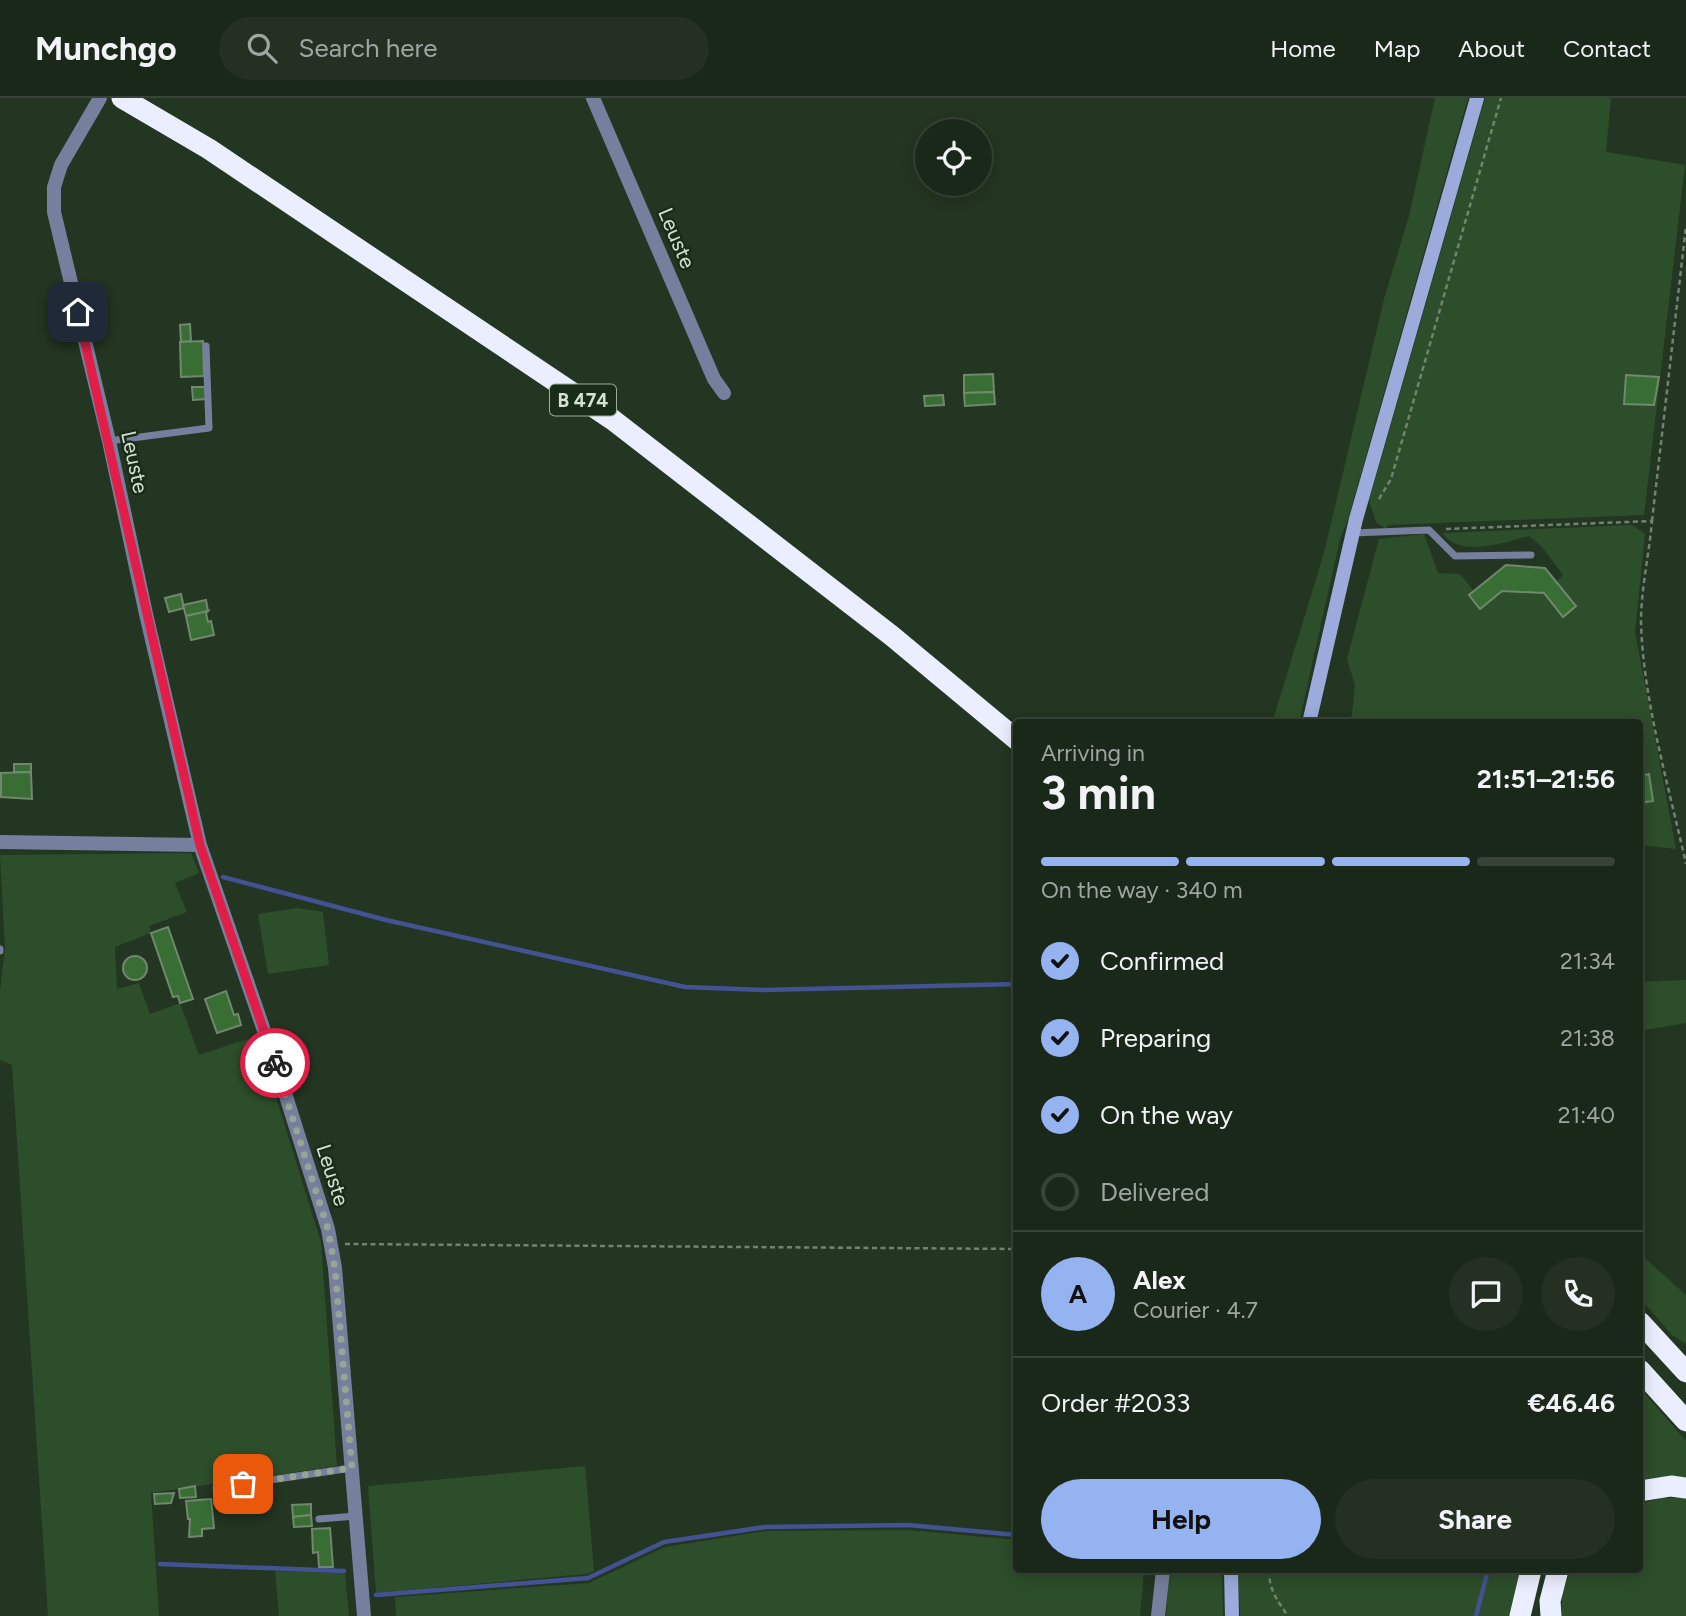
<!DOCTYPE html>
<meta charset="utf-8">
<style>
body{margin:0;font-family:Figtree,sans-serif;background:#233022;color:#f1f3f6;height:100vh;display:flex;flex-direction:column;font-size:26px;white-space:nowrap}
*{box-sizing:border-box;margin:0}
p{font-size:23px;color:#9fa6a2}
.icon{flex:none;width:38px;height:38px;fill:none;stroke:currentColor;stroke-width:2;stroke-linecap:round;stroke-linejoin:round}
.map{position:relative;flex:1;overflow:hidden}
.panel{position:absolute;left:1013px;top:621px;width:630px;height:854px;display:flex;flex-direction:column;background:#1a2819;border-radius:7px;box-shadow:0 4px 18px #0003,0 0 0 2px #384438}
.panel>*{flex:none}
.buttons{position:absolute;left:915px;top:21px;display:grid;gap:14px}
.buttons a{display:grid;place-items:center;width:77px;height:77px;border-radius:50%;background:#1a2819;box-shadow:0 4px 18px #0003,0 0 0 2px #384438;font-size:35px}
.pin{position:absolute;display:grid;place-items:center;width:60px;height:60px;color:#fff;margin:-30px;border-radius:14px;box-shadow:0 4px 10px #0006}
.courier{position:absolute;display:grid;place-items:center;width:70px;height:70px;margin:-35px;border:5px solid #e11d48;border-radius:50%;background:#fff;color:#222;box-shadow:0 2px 9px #0007}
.head em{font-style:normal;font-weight:700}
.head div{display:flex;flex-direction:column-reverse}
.head{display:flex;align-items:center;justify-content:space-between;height:119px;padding:0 28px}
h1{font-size:46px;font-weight:700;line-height:52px}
.bar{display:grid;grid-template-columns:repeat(4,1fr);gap:10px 7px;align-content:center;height:84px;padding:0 28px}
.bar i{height:9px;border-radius:5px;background:#384438}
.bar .current{background:#95b2f1}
.bar p{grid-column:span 4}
.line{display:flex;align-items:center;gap:18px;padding:0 28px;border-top:2px solid #384438}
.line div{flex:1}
.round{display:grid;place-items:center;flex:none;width:74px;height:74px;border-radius:37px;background:#233022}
ol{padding:0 28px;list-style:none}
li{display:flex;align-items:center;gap:21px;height:77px}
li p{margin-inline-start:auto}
li .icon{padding:7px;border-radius:50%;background:#95b2f1;color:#111;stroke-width:4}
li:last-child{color:#9fa6a2}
li i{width:38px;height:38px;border:4px solid #384438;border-radius:50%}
.button{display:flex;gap:14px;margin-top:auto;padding:14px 28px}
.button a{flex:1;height:80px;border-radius:42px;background:#95b2f1;color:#111;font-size:28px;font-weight:700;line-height:80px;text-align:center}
.button a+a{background:#233022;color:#f1f3f6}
header{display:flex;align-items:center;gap:42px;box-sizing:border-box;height:98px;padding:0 35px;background:#1a2819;border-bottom:2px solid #384438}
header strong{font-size:33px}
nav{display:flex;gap:38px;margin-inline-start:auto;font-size:24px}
.search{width:490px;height:63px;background:#233022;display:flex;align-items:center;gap:18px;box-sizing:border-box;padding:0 24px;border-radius:38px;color:#9fa6a2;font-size:26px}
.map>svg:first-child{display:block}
</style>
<header>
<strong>Munchgo</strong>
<div class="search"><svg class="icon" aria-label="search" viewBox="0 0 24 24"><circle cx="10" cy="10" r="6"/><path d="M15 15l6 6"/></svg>Search here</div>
<nav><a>Home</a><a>Map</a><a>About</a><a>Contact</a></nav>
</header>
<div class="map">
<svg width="1686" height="1518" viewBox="0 0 1686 1518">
<rect width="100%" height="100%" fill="#233621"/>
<g fill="#2d4e2a">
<polygon points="1435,0 1468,0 1348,421 1340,441 1299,625 1272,625 1324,455 1384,201 1409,118"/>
<polygon points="1485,0 1611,0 1606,54 1685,67 1644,417 1388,427 1386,431 1376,424 1369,403"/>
<path d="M 1632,427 L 1645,436 L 1635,534 L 1676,751 L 1640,747 L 1640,625 L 1351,625 L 1355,587 L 1347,561 L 1379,441 L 1424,436 L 1438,475 L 1460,476 L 1474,493 L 1469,498 L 1480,511 L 1502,493 L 1544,495 L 1563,518 L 1576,507 L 1556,484 L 1563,477 L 1542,449 L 1529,438 C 1504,445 1460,460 1442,435 Z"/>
<polygon points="191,755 199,775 175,785 187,814 149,828 151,835 115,849 117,891 139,885 150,916 180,905 199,957 257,938 321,1144 337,1368 151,1395 159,1518 48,1518 12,967 0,962 0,893 5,851 0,757"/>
<polygon points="298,810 323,814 329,867 268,876 258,816"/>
<polygon points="1686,882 1686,925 1640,933 1640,884"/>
<polygon points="1640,1156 1686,1197 1686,1246 1672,1237 1640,1200"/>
<polygon points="1640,1290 1686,1343 1686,1380 1640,1384"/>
<polygon points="585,1368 594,1473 587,1476 376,1495 368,1388"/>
<polygon points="1661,1400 1686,1400 1686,1518 1562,1518 1562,1497 1570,1472 1640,1472 1640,1406"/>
<polygon points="908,1432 1017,1442 1017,1472 1144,1472 1140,1518 396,1518 395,1499 589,1485 665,1449 766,1433"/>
<polygon points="1169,1472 1222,1472 1223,1518 1166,1518"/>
<polygon points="1238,1472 1522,1472 1512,1518 1240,1518"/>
<polygon points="275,1473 345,1475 349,1518 279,1518"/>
</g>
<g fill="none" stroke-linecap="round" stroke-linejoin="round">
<g stroke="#435292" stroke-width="4.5">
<polyline points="223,779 386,822 685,889 763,892 1017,886"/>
<polyline points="160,1466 344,1473"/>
<polyline points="376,1497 588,1480 664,1444 765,1429 908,1427 1017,1437"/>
<polyline points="1476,1518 1488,1472"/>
</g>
</g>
<g fill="#386e34" stroke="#71876e" stroke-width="2">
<polygon points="190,226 191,243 181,244 180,227"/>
<polygon points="203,243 204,278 181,279 180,244"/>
<polygon points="993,276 994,294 964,295 964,277"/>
<polygon points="1626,277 1659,279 1654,307 1624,306"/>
<polygon points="192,289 206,289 206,301 193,302"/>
<polygon points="994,294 995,306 965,308 964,295"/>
<polygon points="943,297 944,307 925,308 924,298"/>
<polygon points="1506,467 1545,470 1576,508 1563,519 1544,495 1502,493 1480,511 1469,497"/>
<polygon points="181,496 184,510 169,514 165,500"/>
<polygon points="206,502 208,513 186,518 183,507"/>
<polygon points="208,513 206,515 208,524 211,523 214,537 191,542 186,518"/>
<rect x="14" y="666" width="17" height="8"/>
<polygon points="31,674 32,701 1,699 1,675"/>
<polygon points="1649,676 1653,703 1640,705 1640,678"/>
<polygon points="168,829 193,901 180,905 178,898 173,899 151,835"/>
<circle cx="135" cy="870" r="12"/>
<polygon points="226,893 234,917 238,916 241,927 217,935 205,901"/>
<polygon points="195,1388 196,1399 180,1400 179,1391"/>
<polygon points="174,1395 171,1405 155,1406 154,1396"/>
<polygon points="211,1401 214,1430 202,1431 202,1438 189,1439 190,1421 188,1421 186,1403"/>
<polygon points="311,1406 311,1417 293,1419 292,1407"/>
<polygon points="311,1417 312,1428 294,1429 293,1419"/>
<polygon points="330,1430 333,1469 319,1469 318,1454 313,1455 312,1431"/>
</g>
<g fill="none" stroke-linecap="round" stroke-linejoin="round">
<g stroke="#738372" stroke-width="2.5" stroke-dasharray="5 3.5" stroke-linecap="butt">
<polyline points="1379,401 1391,381 1501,0"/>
<polyline points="1652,423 1686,128"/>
<path d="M 1446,431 L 1652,423 C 1649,457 1641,491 1641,524 C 1643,602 1669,689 1686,766"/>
<polyline points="345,1146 1017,1151"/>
<path d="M 1269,1472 C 1269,1492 1277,1502 1288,1518"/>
</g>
<g stroke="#767f9d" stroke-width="7">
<polyline points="109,343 209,330 206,248"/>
<polyline points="1353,435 1429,432 1455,458 1531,457"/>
<polyline points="0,851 0,853"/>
<polyline points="216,1390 352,1370"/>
<polyline points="319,1421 356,1418"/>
</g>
<g stroke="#767f9d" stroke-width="14">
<polyline points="100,0 61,67 54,89 54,114 109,343 146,516 200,747 279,976 328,1131 335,1170 364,1518"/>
<polyline points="593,0 714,281 724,295"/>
<polyline points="0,744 200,747"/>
<polyline points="1158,1518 1163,1472"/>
</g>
<g stroke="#9cabdb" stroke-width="14">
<polyline points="1309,625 1356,421 1477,0"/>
<polyline points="1231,1472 1232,1518"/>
</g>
<g stroke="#eaeefe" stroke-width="21">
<polyline points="122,0 209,51 613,322 892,538 1017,642"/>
<polyline points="1640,1224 1686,1274"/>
<polyline points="1640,1272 1686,1323"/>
<polyline points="1640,1393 1671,1388 1686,1390"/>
<polyline points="1520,1518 1531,1472"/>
<polyline points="1551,1518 1550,1503 1558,1472"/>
</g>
</g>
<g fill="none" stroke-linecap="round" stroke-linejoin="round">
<polyline stroke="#97a595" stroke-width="7" stroke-dasharray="0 12.6" points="243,1386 352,1370 335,1171 328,1131 275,965"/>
<polyline stroke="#e11d48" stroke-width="9" points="78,214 200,747 275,965"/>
</g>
<g text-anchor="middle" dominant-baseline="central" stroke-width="5" stroke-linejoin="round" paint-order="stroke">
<rect fill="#192c18" stroke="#9dab9c" stroke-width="2" x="550" y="286.5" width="66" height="31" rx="5"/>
<g font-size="19" font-weight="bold" fill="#d5e1d4">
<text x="583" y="302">B 474</text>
</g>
<g font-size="21" fill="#d5e1d4" stroke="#192c18">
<text transform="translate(677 140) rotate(67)">Leuste</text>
<text transform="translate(135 364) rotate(78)">Leuste</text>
<text transform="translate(333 1077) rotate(72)">Leuste</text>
</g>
</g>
</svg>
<div class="buttons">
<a><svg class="icon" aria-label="locate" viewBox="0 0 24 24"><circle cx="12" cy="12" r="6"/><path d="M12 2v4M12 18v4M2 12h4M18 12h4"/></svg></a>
</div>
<div class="pin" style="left:243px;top:1386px;background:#ea580c"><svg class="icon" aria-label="bag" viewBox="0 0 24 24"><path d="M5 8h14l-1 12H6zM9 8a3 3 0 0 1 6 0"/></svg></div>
<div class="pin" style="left:78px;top:214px;background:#1f2937"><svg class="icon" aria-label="home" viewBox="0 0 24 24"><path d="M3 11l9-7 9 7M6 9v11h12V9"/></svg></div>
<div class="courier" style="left:275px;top:965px"><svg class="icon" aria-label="bike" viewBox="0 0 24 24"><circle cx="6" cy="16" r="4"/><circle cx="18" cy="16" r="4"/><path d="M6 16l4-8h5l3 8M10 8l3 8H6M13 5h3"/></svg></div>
<section class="panel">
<div class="head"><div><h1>3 min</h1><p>Arriving in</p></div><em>21:51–21:56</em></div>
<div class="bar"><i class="current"></i><i class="current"></i><i class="current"></i><i></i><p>On the way · 340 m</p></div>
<ol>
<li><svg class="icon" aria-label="check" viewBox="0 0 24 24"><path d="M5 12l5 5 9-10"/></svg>Confirmed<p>21:34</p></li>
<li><svg class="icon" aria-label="check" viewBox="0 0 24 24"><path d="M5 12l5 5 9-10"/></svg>Preparing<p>21:38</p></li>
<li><svg class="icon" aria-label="check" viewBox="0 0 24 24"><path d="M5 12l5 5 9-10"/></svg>On the way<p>21:40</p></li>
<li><i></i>Delivered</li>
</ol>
<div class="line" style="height:126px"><b class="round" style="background:#95b2f1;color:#111">A</b><div><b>Alex</b><p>Courier · 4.7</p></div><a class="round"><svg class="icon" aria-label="chat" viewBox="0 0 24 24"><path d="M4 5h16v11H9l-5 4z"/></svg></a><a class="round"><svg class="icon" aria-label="phone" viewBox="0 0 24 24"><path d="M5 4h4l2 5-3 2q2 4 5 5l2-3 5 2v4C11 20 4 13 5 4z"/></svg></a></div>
<div class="line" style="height:91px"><div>Order #2033</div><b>€46.46</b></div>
<div class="button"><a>Help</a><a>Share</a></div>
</section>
</div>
